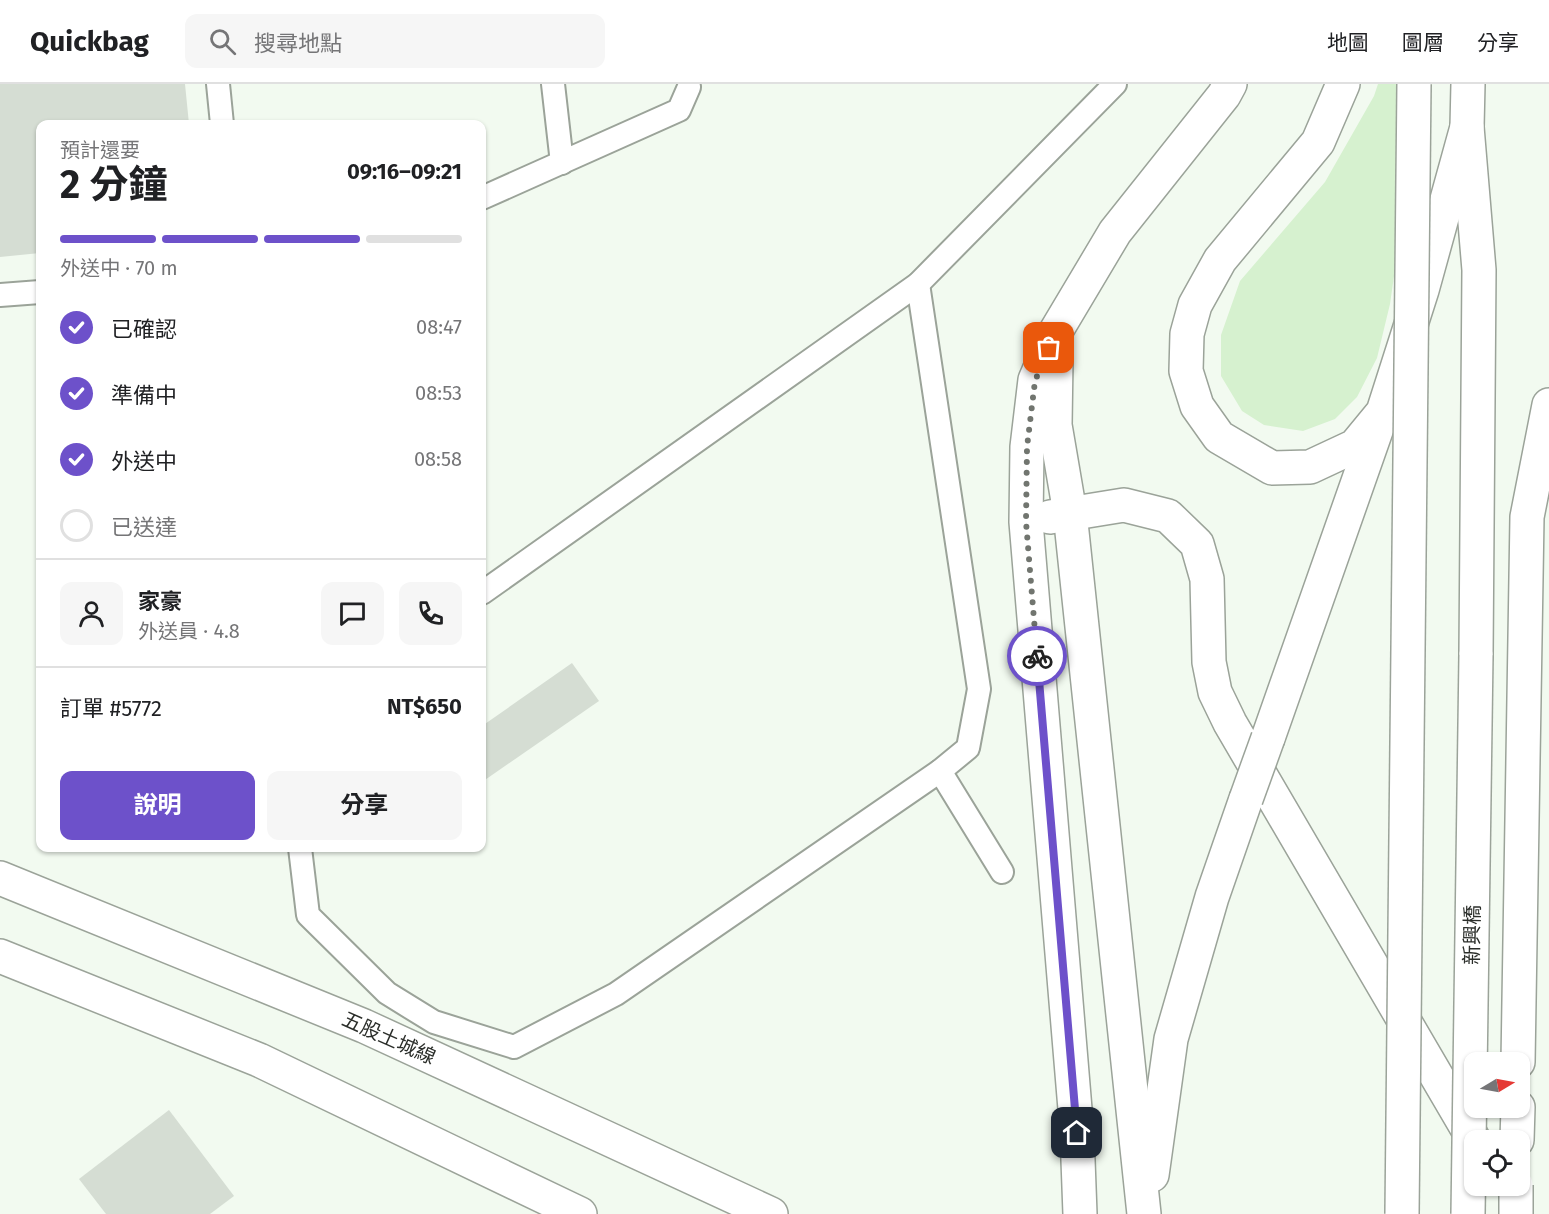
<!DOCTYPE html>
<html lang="zh-TW">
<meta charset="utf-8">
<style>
body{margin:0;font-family:"Fira Sans","Noto Sans TC",sans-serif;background:#f6f6f6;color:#202124;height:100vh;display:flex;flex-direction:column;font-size:22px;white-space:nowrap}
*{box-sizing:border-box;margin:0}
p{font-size:20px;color:#757577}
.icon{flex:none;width:33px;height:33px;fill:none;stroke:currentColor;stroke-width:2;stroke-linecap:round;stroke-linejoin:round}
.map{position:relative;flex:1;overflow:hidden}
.side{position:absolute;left:36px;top:36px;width:450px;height:732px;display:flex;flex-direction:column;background:#fff;border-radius:12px;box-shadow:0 2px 4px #0004}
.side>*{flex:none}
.needle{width:39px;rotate:80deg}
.tools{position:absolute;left:1464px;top:968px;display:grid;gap:12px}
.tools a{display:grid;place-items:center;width:66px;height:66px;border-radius:12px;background:#fff;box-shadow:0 2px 4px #0004;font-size:30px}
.pin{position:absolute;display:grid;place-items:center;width:51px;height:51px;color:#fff;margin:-26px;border-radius:12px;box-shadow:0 3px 9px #0006}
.courier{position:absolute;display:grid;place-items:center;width:60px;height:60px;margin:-30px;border:4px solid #6d51ca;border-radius:50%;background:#fff;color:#222;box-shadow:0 2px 8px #0007}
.head em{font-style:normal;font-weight:700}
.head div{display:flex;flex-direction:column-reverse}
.head{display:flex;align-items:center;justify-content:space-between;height:102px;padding:0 24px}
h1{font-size:39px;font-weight:700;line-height:45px}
.bar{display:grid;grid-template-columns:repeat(4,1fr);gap:9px 6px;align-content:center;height:72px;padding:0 24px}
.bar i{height:8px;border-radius:4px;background:#e0e0e0}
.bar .selected{background:#6d51ca}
.bar p{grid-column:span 4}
.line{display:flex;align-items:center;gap:15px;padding:0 24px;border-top:2px solid #e0e0e0}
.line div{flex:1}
.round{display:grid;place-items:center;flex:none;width:63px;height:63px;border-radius:12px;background:#f6f6f6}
ol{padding:0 24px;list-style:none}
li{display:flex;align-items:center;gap:18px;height:66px}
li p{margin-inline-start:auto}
li .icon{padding:6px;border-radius:50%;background:#6d51ca;color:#fff;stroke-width:4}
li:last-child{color:#757577}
li i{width:33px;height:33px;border:3px solid #e0e0e0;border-radius:50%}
.button{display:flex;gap:12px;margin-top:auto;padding:12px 24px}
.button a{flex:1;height:69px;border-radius:12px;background:#6d51ca;color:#fff;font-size:24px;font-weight:700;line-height:69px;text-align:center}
.button a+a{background:#f6f6f6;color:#202124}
header{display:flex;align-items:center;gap:36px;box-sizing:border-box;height:84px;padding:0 30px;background:#fff;border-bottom:2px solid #e0e0e0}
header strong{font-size:28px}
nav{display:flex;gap:33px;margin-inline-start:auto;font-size:21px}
.search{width:420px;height:54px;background:#f6f6f6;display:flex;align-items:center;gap:15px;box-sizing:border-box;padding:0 21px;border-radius:12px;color:#757577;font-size:22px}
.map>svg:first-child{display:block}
</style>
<header>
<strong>Quickbag</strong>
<div class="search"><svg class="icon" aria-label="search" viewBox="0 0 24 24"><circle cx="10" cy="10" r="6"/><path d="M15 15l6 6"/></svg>搜尋地點</div>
<nav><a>地圖</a><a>圖層</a><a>分享</a></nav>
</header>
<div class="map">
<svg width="1549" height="1130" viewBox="0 0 1549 1130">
<rect width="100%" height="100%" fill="#f2faf0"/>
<polygon fill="#d6f1cf" points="1378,0 1403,0 1403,129 1390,220 1377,274 1357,313 1335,335 1303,347 1264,341 1242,327 1221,292 1221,251 1240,197 1325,98 1374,12"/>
<g fill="#d5ddd3">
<polygon points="0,0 185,0 189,40 40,40 40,169 0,173"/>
<polygon points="572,579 599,617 482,698 482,642"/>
<polygon points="169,1026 234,1112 210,1130 106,1130 79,1095"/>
</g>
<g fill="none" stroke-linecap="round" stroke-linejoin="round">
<defs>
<g id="service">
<polyline points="218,0 222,40"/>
<polyline points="553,0 562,79"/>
<polyline points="482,114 679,26 689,3"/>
<polyline points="0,211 40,208"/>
<polyline points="482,509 918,200 1115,0"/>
<polyline points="940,687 1002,788"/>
<polyline points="300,764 308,831 387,909 434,938 514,963 616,910 940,687 968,664 979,605 918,200"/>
</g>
<g id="secondary">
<polyline points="1343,0 1318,58 1220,176 1195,221 1187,250 1186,287 1197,322 1219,353 1272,384 1310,383 1355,362 1383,328 1422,206 1467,43"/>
<polyline points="1468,0 1467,43 1479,186 1476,571"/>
<polyline points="1056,276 1055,341 1070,429 1144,1130"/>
<polyline points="1050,433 1124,421 1168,432 1197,460 1207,495 1209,578 1215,608 1230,639 1474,1056"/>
<polyline points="1268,654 1378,341"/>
<polyline points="1518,978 1527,433 1549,321"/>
<polyline points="1517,1056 1518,1023"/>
<polyline points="1152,1091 1171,955 1212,813 1246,715"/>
<polyline points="1080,1130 1077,1049 1026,438 1027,363 1035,296 1056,247 1115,148 1224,11 1230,0"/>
</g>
<g id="trunk">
<polyline points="0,794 364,942 771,1130"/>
<polyline points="0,872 259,976 580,1130"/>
</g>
</defs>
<use href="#service" stroke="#9ba399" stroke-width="26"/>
<use href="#secondary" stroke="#9ba399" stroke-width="36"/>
<use href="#trunk" stroke="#9ba399" stroke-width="36"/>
<use href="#service" stroke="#fff" stroke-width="22"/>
<use href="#secondary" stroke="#fff" stroke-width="33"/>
<use href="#trunk" stroke="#fff" stroke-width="33"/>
<defs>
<polyline id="minor-bridge" points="1402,1130 1414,0"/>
<g id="secondary-bridge">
<polyline points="1246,715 1268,654"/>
<polyline points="1468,1130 1476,571"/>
<polyline points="1516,1130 1516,1101"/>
</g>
</defs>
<use href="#minor-bridge" stroke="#9ba399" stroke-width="36" stroke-linecap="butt"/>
<use href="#secondary-bridge" stroke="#9ba399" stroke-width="36" stroke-linecap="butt"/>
<use href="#minor-bridge" stroke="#fff" stroke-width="33"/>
<use href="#secondary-bridge" stroke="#fff" stroke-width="33"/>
</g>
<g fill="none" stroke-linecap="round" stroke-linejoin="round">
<polyline stroke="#71756f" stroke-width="6" stroke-dasharray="0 10.8" points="1037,572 1026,438 1027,363 1035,297 1049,264"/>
<polyline stroke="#6d51ca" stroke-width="8" points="1037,572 1077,1049"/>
</g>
<g text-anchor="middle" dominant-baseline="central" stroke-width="6" stroke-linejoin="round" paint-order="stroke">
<g font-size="20" fill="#2b2e2a" stroke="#fff">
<text transform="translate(1472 851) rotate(-89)">新興橋</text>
<text transform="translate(389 954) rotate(24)">五股土城線</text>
</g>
</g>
</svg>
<div class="tools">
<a><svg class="needle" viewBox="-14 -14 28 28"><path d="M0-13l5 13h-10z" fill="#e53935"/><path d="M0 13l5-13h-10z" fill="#757577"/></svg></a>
<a><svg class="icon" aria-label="locate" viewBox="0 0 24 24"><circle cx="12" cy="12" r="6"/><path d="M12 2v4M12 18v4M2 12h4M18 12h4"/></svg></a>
</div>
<div class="pin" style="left:1049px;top:264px;background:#ea580c"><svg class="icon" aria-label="bag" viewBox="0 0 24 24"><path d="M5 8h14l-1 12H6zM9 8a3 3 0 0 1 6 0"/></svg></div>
<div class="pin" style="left:1077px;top:1049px;background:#1f2937"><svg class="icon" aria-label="home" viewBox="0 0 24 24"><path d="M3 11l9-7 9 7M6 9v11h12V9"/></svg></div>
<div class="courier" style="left:1037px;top:572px"><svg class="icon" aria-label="bike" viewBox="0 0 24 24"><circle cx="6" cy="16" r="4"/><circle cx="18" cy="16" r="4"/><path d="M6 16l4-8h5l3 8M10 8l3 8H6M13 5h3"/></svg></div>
<section class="side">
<div class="head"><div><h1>2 分鐘</h1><p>預計還要</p></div><em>09:16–09:21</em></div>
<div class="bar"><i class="selected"></i><i class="selected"></i><i class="selected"></i><i></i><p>外送中 · 70 m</p></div>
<ol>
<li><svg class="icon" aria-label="check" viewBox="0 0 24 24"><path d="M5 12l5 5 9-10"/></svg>已確認<p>08:47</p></li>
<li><svg class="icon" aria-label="check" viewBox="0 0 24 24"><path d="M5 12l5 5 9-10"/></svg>準備中<p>08:53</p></li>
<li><svg class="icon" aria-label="check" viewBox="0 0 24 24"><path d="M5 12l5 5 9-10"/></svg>外送中<p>08:58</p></li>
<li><i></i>已送達</li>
</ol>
<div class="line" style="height:108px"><a class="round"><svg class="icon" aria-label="person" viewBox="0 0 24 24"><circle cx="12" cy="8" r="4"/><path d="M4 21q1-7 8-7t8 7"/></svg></a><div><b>家豪</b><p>外送員 · 4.8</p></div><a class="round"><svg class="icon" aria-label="chat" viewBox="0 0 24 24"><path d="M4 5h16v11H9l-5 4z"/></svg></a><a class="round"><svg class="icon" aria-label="phone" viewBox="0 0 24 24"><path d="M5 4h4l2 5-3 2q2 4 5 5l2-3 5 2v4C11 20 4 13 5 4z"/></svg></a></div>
<div class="line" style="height:78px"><div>訂單 #5772</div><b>NT$650</b></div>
<div class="button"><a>說明</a><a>分享</a></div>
</section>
</div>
